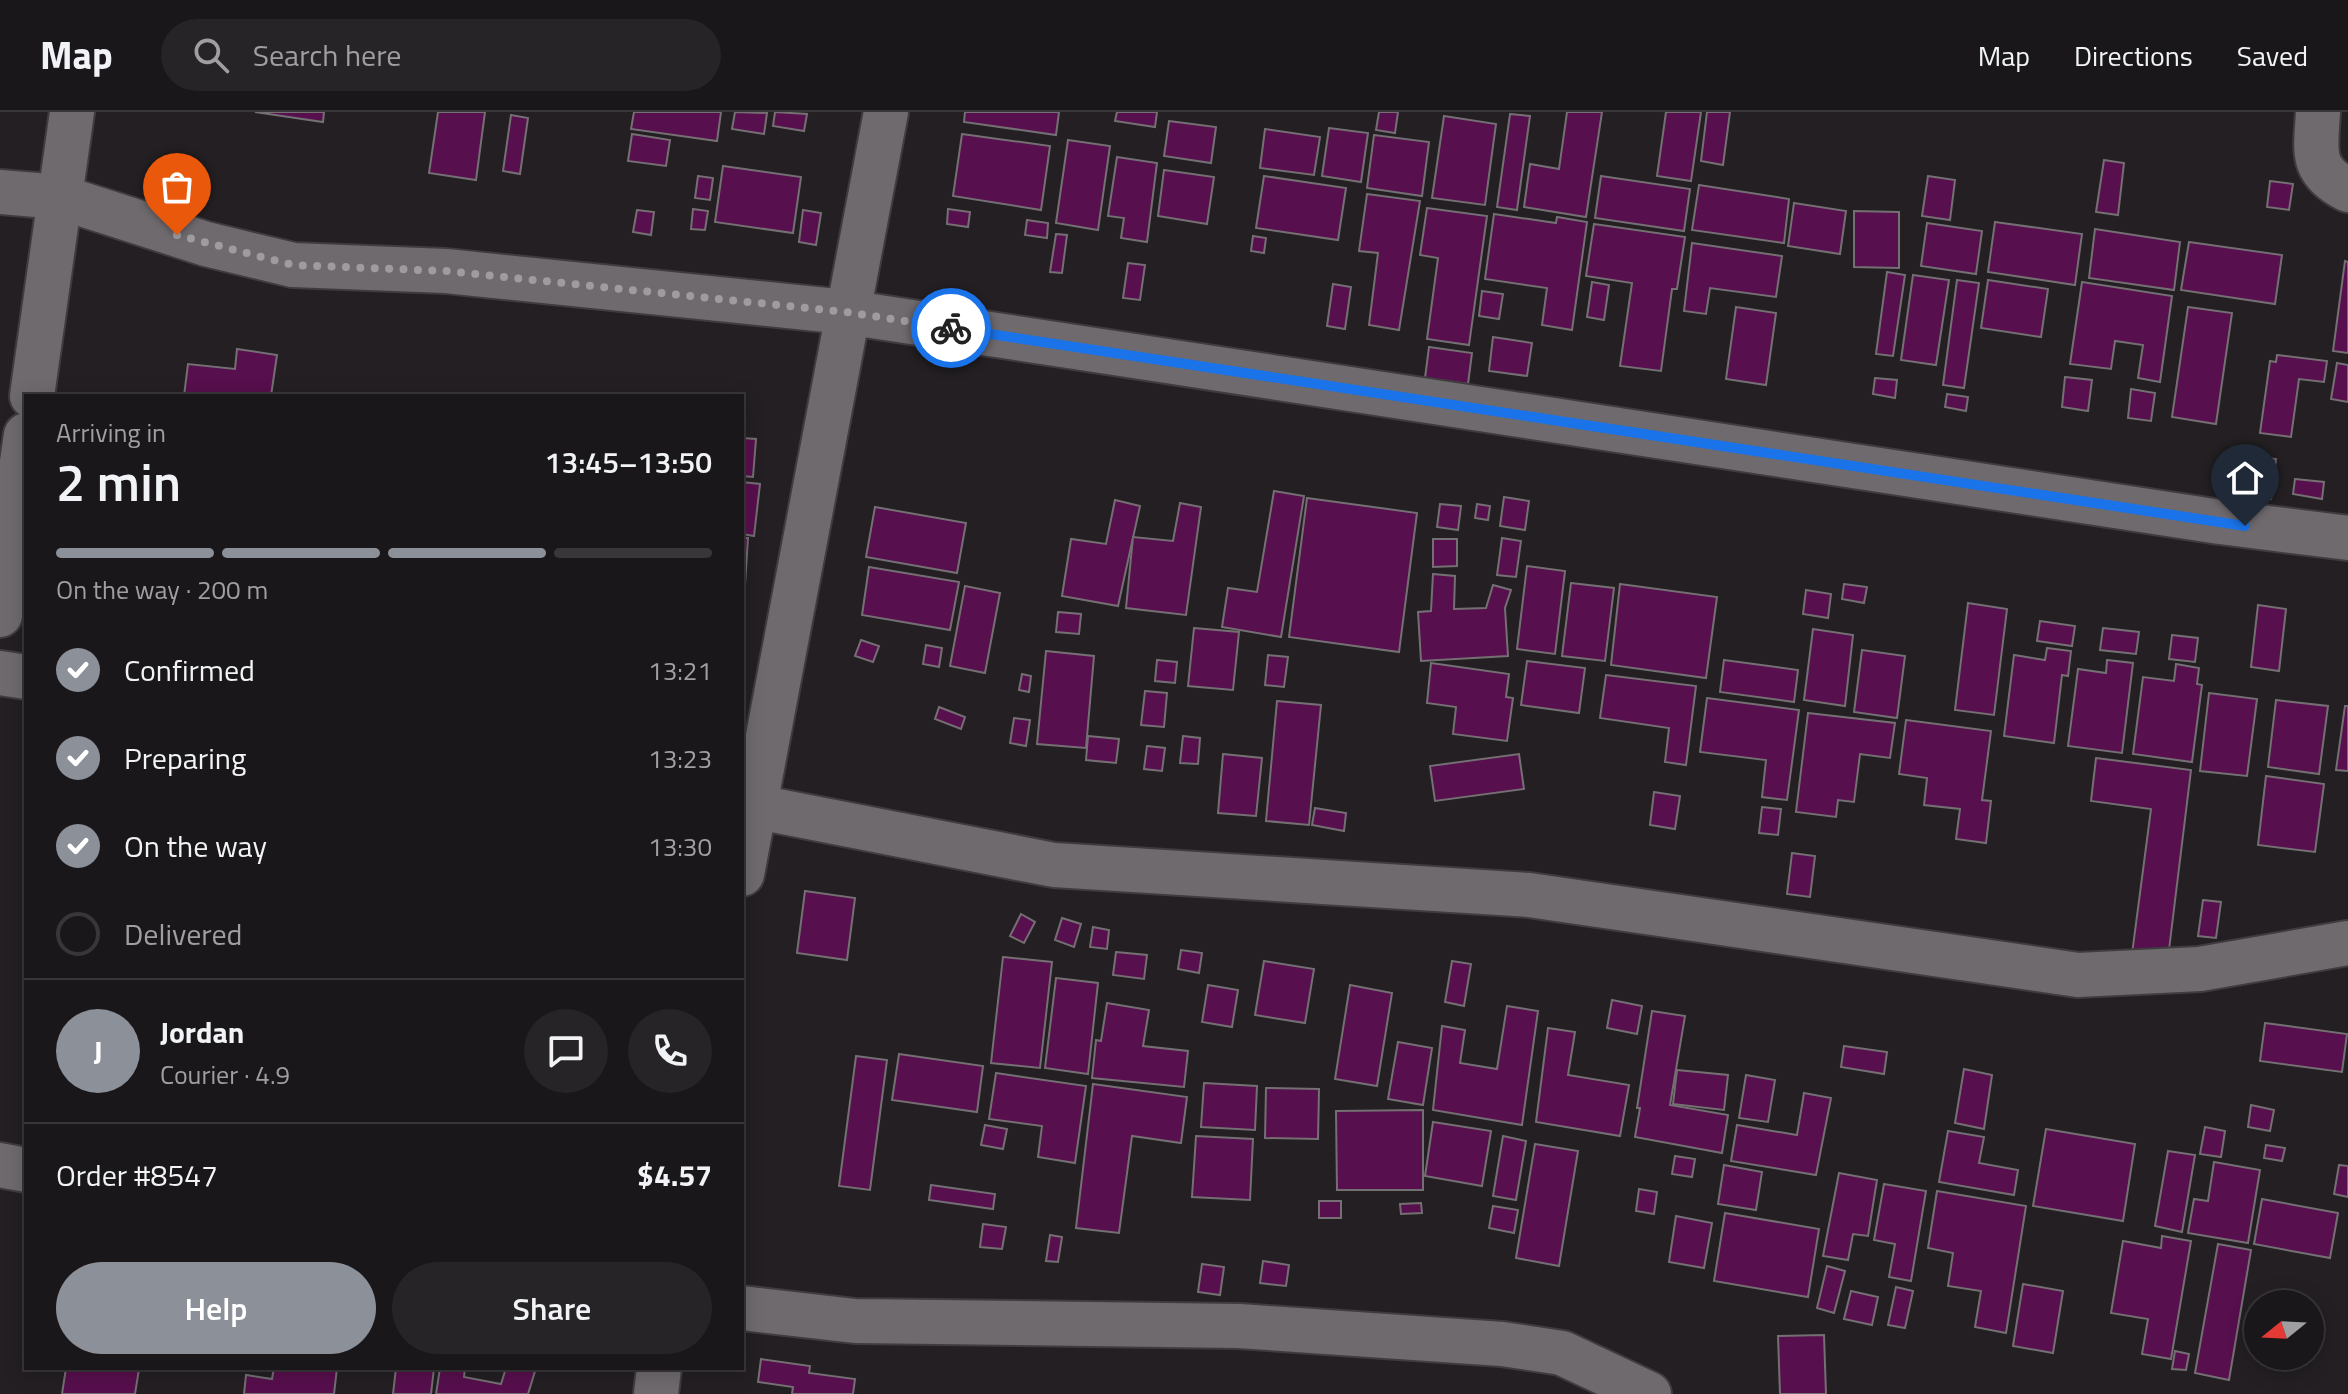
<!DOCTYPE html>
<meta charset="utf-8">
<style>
body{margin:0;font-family:"Titillium Web",sans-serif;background:#272427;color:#f1f3f6;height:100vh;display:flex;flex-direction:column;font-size:30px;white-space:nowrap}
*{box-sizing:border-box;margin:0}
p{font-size:26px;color:#9f9fa2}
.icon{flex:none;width:44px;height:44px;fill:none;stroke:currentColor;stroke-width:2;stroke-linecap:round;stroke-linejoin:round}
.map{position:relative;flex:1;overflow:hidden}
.drawer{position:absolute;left:24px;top:282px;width:720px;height:976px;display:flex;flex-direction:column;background:#1a171a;border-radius:0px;box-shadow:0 4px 20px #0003,0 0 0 2px #383639}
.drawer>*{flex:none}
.needle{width:52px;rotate:252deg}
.buttons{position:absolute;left:2244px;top:1178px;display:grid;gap:16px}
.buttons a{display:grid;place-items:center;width:80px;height:80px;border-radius:50%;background:#1a171a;box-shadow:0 4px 20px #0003,0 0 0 2px #383639;font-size:40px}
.pin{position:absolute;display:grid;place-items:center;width:68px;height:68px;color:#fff;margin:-82px -34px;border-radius:50% 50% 50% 0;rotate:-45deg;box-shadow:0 0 8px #0007}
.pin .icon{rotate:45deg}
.courier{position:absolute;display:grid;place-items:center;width:80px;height:80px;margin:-40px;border:6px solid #1a73e8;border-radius:50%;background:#fff;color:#222;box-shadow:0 2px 10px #0007}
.head em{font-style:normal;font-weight:600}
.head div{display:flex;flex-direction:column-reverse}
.head{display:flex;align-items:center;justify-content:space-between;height:136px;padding:0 32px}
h1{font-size:52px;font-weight:600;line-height:60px}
.bar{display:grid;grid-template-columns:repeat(4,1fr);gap:12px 8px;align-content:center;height:96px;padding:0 32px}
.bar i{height:10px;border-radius:6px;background:#383639}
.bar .current{background:#8c9099}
.bar p{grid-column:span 4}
.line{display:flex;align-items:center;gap:20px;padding:0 32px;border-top:2px solid #383639}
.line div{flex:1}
.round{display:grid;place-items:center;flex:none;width:84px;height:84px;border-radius:42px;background:#272427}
ol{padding:0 32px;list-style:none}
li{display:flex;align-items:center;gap:24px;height:88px}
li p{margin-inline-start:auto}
li .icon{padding:8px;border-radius:50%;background:#8c9099;color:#fff;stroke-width:4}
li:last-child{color:#9f9fa2}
li i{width:44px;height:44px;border:4px solid #383639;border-radius:50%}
.cta{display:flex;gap:16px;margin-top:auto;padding:16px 32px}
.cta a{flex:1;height:92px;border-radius:48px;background:#8c9099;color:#fff;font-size:32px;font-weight:600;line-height:92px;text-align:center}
.cta a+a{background:#272427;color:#f1f3f6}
header{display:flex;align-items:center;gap:48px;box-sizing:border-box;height:112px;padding:0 40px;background:#1a171a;border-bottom:2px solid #383639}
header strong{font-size:38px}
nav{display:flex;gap:44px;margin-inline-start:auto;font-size:28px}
.search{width:560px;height:72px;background:#272427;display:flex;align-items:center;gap:20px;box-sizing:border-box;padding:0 28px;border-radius:44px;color:#9f9fa2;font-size:30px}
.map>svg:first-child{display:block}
</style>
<header>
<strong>Map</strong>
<div class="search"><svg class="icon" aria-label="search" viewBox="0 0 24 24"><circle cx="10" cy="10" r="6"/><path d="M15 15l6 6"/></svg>Search here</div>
<nav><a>Map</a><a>Directions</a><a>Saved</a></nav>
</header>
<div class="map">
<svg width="2348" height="1282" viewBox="0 0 2348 1282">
<rect width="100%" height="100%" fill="#231f22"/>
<g fill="#570f4d" stroke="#746f73" stroke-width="2">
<polygon points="255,0 324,0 323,10"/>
<polygon points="438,0 485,0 476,68 429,61"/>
<polygon points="634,0 721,0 717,29 631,17"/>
<polygon points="735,0 767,1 764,22 732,17"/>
<polygon points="775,0 807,2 804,19 773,14"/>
<polygon points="965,0 1059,0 1056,23 964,10"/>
<polygon points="1117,0 1157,0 1155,15 1115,9"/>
<polygon points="1379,0 1398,0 1395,21 1376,18"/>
<polygon points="1567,0 1602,0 1586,105 1524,95 1530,52 1559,57"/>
<polygon points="1666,0 1701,0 1691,69 1657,64"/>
<polygon points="1707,0 1730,0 1723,53 1701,49"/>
<polygon points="1510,2 1530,4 1517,98 1497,95"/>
<polygon points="511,3 528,6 520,62 503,59"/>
<polygon points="1444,4 1496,12 1485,93 1432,86"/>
<polygon points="1169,9 1216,15 1211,51 1164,44"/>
<polygon points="1329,16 1368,21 1361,70 1322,64"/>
<polygon points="1265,17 1320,25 1314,63 1260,56"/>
<polygon points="632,22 670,28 666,54 628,49"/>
<polygon points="962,22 1050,34 1041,98 953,84"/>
<polygon points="1374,23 1429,30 1422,84 1367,76"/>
<polygon points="1068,28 1110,34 1098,118 1056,111"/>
<polygon points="1117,45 1157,51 1147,130 1121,126 1124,106 1108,104"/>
<polygon points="2104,48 2124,51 2118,103 2096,100"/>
<polygon points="723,54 801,65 793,121 715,110"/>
<polygon points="1164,58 1214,65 1207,112 1158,104"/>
<polygon points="698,64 713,66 710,88 695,86"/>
<polygon points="1264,64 1346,76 1338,128 1256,116"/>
<polygon points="1601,64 1690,77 1684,119 1595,106"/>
<polygon points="1928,64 1955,68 1950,108 1922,104"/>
<polygon points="2270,69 2293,72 2289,98 2267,95"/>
<polygon points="1699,73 1789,87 1784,131 1692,118"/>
<polygon points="1367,82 1420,89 1399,218 1369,213 1378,141 1359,139"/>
<polygon points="1794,91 1846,99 1840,142 1788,134"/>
<polygon points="1427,96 1487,104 1469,233 1427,227 1438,146 1420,143"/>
<polygon points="693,97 708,99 705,118 691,117"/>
<polygon points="948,97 970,100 968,115 947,112"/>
<polygon points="637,98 654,100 651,123 633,120"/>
<polygon points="803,98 821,101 816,133 799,130"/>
<polygon points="1854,99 1899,100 1899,156 1854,155"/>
<polygon points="1494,102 1556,111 1557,105 1587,110 1572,218 1542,213 1547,176 1485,167"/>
<polygon points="1027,108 1048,111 1047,126 1025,123"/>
<polygon points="1995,110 2082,122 2075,173 1988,160"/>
<polygon points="1927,111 1982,119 1976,162 1921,154"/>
<polygon points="1594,112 1685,125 1677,177 1672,177 1661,259 1620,254 1632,171 1586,164"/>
<polygon points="2095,117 2180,130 2174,178 2089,166"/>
<polygon points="1056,122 1067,123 1062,161 1050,160"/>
<polygon points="1253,124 1266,126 1264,141 1251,139"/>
<polygon points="2189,130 2282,143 2275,192 2181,178"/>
<polygon points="1692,131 1782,144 1776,185 1710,176 1706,202 1684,199"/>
<polygon points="2345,149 2348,150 2348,241 2333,239"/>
<polygon points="1128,151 1145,153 1140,188 1123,186"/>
<polygon points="1887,160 1905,163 1893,244 1876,242"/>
<polygon points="1913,163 1949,168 1936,253 1901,248"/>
<polygon points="1957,168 1979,171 1964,276 1943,273"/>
<polygon points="1988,168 2048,177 2041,225 1981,216"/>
<polygon points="1592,170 1609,173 1604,208 1587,205"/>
<polygon points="2082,170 2172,184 2160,270 2138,266 2143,233 2115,229 2111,257 2070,252"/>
<polygon points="1333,172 1351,175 1345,217 1327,214"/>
<polygon points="1482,179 1503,182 1499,207 1479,204"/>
<polygon points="1736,195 1776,201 1766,273 1726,267"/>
<polygon points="2188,195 2232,201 2216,312 2172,305"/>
<polygon points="1493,225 1532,231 1527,264 1489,259"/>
<polygon points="1429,235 1472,241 1468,272 1425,266"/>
<polygon points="237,237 277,243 271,284 184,284 188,252 235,257"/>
<polygon points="2277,243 2327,249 2324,270 2299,267 2291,325 2260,321 2270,249 2276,250"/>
<polygon points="2337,251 2348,253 2348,290 2331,287"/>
<polygon points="2065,265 2092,268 2088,299 2062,295"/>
<polygon points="1875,266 1897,268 1895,286 1873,282"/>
<polygon points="2131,277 2155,281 2151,309 2128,306"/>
<polygon points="1947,282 1968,285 1966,299 1945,295"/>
<polygon points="742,326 756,327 753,365 742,364"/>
<polygon points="2251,344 2276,347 2271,387 2246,383"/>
<polygon points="2295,367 2324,370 2322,387 2293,382"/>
<polygon points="742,370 760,372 754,424 742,422"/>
<polygon points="1274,379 1304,384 1281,525 1222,515 1228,476 1257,480"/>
<polygon points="1504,385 1529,389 1525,418 1500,414"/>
<polygon points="1307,386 1417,401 1399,540 1289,525"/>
<polygon points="1115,388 1140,394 1118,494 1062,484 1071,427 1106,432"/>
<polygon points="1180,391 1201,395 1186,503 1126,496 1133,425 1173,429"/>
<polygon points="1440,392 1461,394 1458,418 1437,415"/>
<polygon points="1477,392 1490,394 1488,408 1475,406"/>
<polygon points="875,395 966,411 957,461 866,445"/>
<polygon points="742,426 748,426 742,519"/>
<polygon points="1502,426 1521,429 1516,465 1497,463"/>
<polygon points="1433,427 1457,427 1457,454 1433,455"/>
<polygon points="1527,454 1565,459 1555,542 1517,537"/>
<polygon points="869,455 959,470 950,518 862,503"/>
<polygon points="1433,462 1455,464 1454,497 1486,496 1493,473 1511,478 1505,496 1508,544 1421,549 1418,500 1431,499"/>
<polygon points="1571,471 1614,476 1605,549 1562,544"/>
<polygon points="1620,472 1717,485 1706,566 1611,553"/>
<polygon points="1844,472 1867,475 1864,491 1842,487"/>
<polygon points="965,474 1000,481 985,561 950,554"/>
<polygon points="1806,478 1831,482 1828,506 1803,502"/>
<polygon points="1968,491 2007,497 1994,603 1955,598"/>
<polygon points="2258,493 2286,497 2279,559 2251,555"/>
<polygon points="1058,500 1081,502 1079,522 1056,520"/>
<polygon points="2040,509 2075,514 2072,534 2037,529"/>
<polygon points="1194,516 1239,520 1233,578 1188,574"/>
<polygon points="2103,516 2139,520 2136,542 2100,538"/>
<polygon points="1813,517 1853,523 1845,594 1804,588"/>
<polygon points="2172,523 2198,526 2195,550 2169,547"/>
<polygon points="861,528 879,534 873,550 855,544"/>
<polygon points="926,533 942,536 939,555 923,552"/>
<polygon points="2047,536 2071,539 2068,564 2062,563 2054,631 2004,624 2014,543 2045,548"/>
<polygon points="1862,538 1905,544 1897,606 1854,600"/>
<polygon points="1046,539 1094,544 1086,636 1037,632"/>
<polygon points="1268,543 1288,545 1284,575 1265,573"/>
<polygon points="1157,548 1177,550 1175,571 1155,569"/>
<polygon points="1724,548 1798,558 1794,590 1720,580"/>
<polygon points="2107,548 2133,551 2122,641 2068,634 2078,557 2106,561"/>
<polygon points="1527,549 1585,556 1579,601 1521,593"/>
<polygon points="1431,551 1509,562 1506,585 1513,586 1507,629 1453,622 1456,595 1427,591"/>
<polygon points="2176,552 2199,556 2197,572 2202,573 2192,650 2133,642 2143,565 2174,569"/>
<polygon points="1022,562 1031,564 1029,580 1019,578"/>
<polygon points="1606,563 1696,574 1686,653 1665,650 1669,616 1600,606"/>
<polygon points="1145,579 1167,581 1164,615 1141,613"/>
<polygon points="2209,581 2257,587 2247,664 2200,659"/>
<polygon points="1707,586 1799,598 1787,688 1762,685 1766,648 1700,640"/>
<polygon points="2276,588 2328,594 2319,662 2268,655"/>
<polygon points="1277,589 1321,593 1309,713 1266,709"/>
<polygon points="2345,594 2348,594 2348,659 2336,658"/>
<polygon points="939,595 965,605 961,617 935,607"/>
<polygon points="1808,601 1895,611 1890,646 1860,642 1854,690 1838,688 1836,705 1796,700"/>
<polygon points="1014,606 1030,608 1026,634 1010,631"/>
<polygon points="1906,608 1991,619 1982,688 1991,689 1986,731 1956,727 1960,697 1924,693 1927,666 1899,662"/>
<polygon points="1088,624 1119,627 1116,651 1086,648"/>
<polygon points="1183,624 1200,626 1198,652 1180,651"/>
<polygon points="1147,634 1165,636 1162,659 1144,657"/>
<polygon points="1223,642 1262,646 1256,704 1218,701"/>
<polygon points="1519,642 1524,677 1435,689 1430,654"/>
<polygon points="2096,646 2191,658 2168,846 2132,842 2151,697 2091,689"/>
<polygon points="2266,664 2324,672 2315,740 2258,733"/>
<polygon points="1654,680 1680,684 1675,717 1650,713"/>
<polygon points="1762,695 1781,697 1778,723 1759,721"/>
<polygon points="1315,696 1346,701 1344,719 1312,713"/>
<polygon points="1792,741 1815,744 1810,785 1787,782"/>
<polygon points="805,779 855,786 847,848 797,841"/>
<polygon points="2203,788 2221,790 2216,826 2198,824"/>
<polygon points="1021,802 1035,810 1024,831 1010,824"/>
<polygon points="1062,806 1081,812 1074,835 1055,828"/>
<polygon points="1093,815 1109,818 1107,837 1090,835"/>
<polygon points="1181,838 1202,841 1199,861 1178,857"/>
<polygon points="1116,840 1147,843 1144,867 1113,863"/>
<polygon points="1003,845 1052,850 1040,956 991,951"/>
<polygon points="1264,849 1314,857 1305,911 1255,903"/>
<polygon points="1452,849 1471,852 1464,894 1445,890"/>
<polygon points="1056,866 1098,871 1088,962 1045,956"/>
<polygon points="1208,873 1238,878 1232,915 1202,910"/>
<polygon points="1350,873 1392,881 1377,974 1335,967"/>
<polygon points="1612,888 1642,894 1637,922 1607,916"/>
<polygon points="1107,891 1149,898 1143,934 1188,939 1184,975 1092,966 1096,928 1101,929"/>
<polygon points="1507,894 1538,899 1522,1013 1433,998 1442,914 1465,918 1460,951 1497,957"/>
<polygon points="1652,899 1685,904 1670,993 1728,1003 1722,1041 1635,1025 1640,996 1637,996"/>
<polygon points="2265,911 2347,922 2342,960 2260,949"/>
<polygon points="1548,916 1575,920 1568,963 1629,973 1620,1024 1536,1010"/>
<polygon points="1398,930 1432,936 1423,993 1388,987"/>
<polygon points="1844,934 1887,940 1884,962 1841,955"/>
<polygon points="899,942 983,954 977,1000 892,988"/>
<polygon points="856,944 887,948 870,1078 839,1074"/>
<polygon points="1964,957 1992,963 1984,1017 1955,1011"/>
<polygon points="1677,958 1728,963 1724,998 1673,992"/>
<polygon points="996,961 1086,974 1075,1051 1038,1045 1042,1014 989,1007"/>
<polygon points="1746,963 1775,968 1768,1010 1739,1006"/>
<polygon points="1204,971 1257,974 1255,1018 1201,1015"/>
<polygon points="1093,972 1187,985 1181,1031 1132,1024 1119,1121 1076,1116"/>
<polygon points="1266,976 1319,977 1318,1027 1265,1026"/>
<polygon points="1804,981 1831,986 1816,1063 1731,1049 1737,1013 1797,1023"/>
<polygon points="2251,993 2274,998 2270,1019 2248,1015"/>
<polygon points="1423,998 1423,1078 1337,1078 1336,999"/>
<polygon points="1433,1010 1491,1019 1482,1074 1425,1064"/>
<polygon points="985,1013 1007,1017 1003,1037 981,1033"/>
<polygon points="2205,1015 2225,1019 2221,1045 2200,1042"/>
<polygon points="2046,1017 2135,1032 2123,1109 2033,1094"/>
<polygon points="1948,1019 1984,1025 1979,1051 2018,1058 2014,1083 1939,1070"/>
<polygon points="1196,1024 1253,1027 1250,1088 1192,1085"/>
<polygon points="1503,1024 1526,1029 1516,1088 1493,1084"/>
<polygon points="1535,1032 1578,1039 1559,1154 1516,1146"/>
<polygon points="2266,1033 2285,1036 2282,1049 2264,1046"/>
<polygon points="2168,1039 2195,1043 2182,1120 2155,1114"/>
<polygon points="1675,1044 1695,1047 1692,1065 1672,1062"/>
<polygon points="2214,1050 2260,1058 2248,1131 2188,1121 2194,1087 2208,1089"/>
<polygon points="1724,1053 1762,1060 1756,1098 1718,1092"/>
<polygon points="2339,1053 2348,1054 2348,1085 2334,1082"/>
<polygon points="1839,1061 1877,1068 1868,1124 1853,1122 1848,1148 1823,1144"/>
<polygon points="1884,1072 1926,1079 1911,1169 1889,1165 1895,1132 1874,1128"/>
<polygon points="931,1073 995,1082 993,1097 929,1088"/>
<polygon points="1639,1077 1657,1080 1654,1102 1636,1099"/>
<polygon points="1937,1079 2026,1094 2006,1221 1975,1215 1981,1179 1948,1174 1953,1141 1928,1136"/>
<polygon points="2262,1087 2338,1101 2330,1146 2254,1132"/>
<rect x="1319" y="1089" width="22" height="17"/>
<polygon points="1421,1091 1422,1101 1401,1102 1400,1092"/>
<polygon points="1493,1094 1518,1098 1514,1121 1489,1116"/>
<polygon points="1725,1101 1819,1117 1808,1185 1714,1169"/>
<polygon points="1676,1104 1712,1111 1704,1156 1669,1150"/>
<polygon points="983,1112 1006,1115 1002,1137 980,1135"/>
<polygon points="1050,1123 1062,1125 1058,1150 1046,1149"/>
<polygon points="2162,1124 2191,1129 2171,1247 2142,1242 2148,1207 2111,1201 2123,1129 2161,1136"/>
<polygon points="2218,1132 2251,1138 2229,1268 2195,1261"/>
<polygon points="1263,1149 1289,1153 1286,1174 1260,1171"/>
<polygon points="1202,1152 1224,1155 1220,1183 1198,1180"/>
<polygon points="1827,1154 1845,1159 1834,1201 1817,1196"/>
<polygon points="2023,1172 2063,1179 2053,1241 2013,1234"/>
<polygon points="1896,1175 1913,1179 1905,1216 1888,1213"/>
<polygon points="1851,1179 1878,1185 1872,1213 1844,1207"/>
<polygon points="1824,1223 1826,1282 1780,1282 1778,1224"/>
<polygon points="2175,1239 2189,1242 2186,1258 2172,1257"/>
<polygon points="761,1247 810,1254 809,1261 855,1267 853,1282 792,1282 793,1275 758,1270"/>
<polygon points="66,1256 139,1257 135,1282 62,1282"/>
<polygon points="274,1256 337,1256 334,1282 244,1282 246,1263 272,1267"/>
<polygon points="396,1256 434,1256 431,1282 393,1282"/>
<polygon points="440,1256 465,1256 464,1265 501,1272 506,1256 536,1256 528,1282 436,1282"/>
</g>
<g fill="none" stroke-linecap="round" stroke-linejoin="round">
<defs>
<g id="street">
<path d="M 2318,0 C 2316,39 2309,58 2348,78"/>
<polyline points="0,80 60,85 206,132 293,153 446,159 846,200 2220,410 2348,426"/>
<polyline points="32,284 72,0"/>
<polyline points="0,503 26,323"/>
<polyline points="0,561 26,565"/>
<polyline points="742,692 1054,753 1529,783 2078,863 2200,857 2348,831"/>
<polyline points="742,762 886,0"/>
<polyline points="0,1053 26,1058"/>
<polyline points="742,1196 855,1209 1239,1214 1502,1232 1562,1241 1649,1282"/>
<polyline points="656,1282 659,1256"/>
</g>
</defs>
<use href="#street" stroke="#3f3c3f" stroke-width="48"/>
<use href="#street" stroke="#6f6a6e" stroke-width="44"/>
</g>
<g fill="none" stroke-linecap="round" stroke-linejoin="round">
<polyline stroke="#9f9c9f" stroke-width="8" stroke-dasharray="0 14.4" points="177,123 293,153 446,159 846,200 951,216"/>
<polyline stroke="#1a73e8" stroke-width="10" points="951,216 2245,414"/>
</g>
</svg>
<div class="buttons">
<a><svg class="needle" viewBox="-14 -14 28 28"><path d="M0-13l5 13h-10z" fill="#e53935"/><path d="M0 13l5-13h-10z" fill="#9f9fa2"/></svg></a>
</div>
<div class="pin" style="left:177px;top:123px;background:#ea580c"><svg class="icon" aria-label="bag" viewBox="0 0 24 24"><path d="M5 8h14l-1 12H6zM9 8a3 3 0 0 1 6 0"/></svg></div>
<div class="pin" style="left:2245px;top:414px;background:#1f2937"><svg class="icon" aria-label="home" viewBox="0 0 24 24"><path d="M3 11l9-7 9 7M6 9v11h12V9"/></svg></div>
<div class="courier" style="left:951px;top:216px"><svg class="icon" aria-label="bike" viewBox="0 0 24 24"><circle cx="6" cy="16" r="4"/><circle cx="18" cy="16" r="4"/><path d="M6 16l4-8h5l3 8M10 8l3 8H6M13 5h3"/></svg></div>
<section class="drawer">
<div class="head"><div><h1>2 min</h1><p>Arriving in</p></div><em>13:45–13:50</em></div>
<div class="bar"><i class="current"></i><i class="current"></i><i class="current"></i><i></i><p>On the way · 200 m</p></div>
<ol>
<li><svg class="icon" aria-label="check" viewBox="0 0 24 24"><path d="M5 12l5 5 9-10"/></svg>Confirmed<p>13:21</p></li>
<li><svg class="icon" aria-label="check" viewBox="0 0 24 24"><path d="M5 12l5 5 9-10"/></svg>Preparing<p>13:23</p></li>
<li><svg class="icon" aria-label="check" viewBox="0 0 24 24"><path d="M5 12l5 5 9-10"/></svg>On the way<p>13:30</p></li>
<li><i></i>Delivered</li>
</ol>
<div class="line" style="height:144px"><b class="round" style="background:#8c9099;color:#fff">J</b><div><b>Jordan</b><p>Courier · 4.9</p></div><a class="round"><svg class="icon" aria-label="chat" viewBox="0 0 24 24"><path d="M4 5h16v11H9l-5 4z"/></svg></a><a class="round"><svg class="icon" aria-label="phone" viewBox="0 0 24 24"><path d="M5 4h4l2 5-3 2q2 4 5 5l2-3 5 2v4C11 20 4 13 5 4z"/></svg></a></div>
<div class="line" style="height:104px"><div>Order #8547</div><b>$4.57</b></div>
<div class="cta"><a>Help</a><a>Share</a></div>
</section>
</div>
